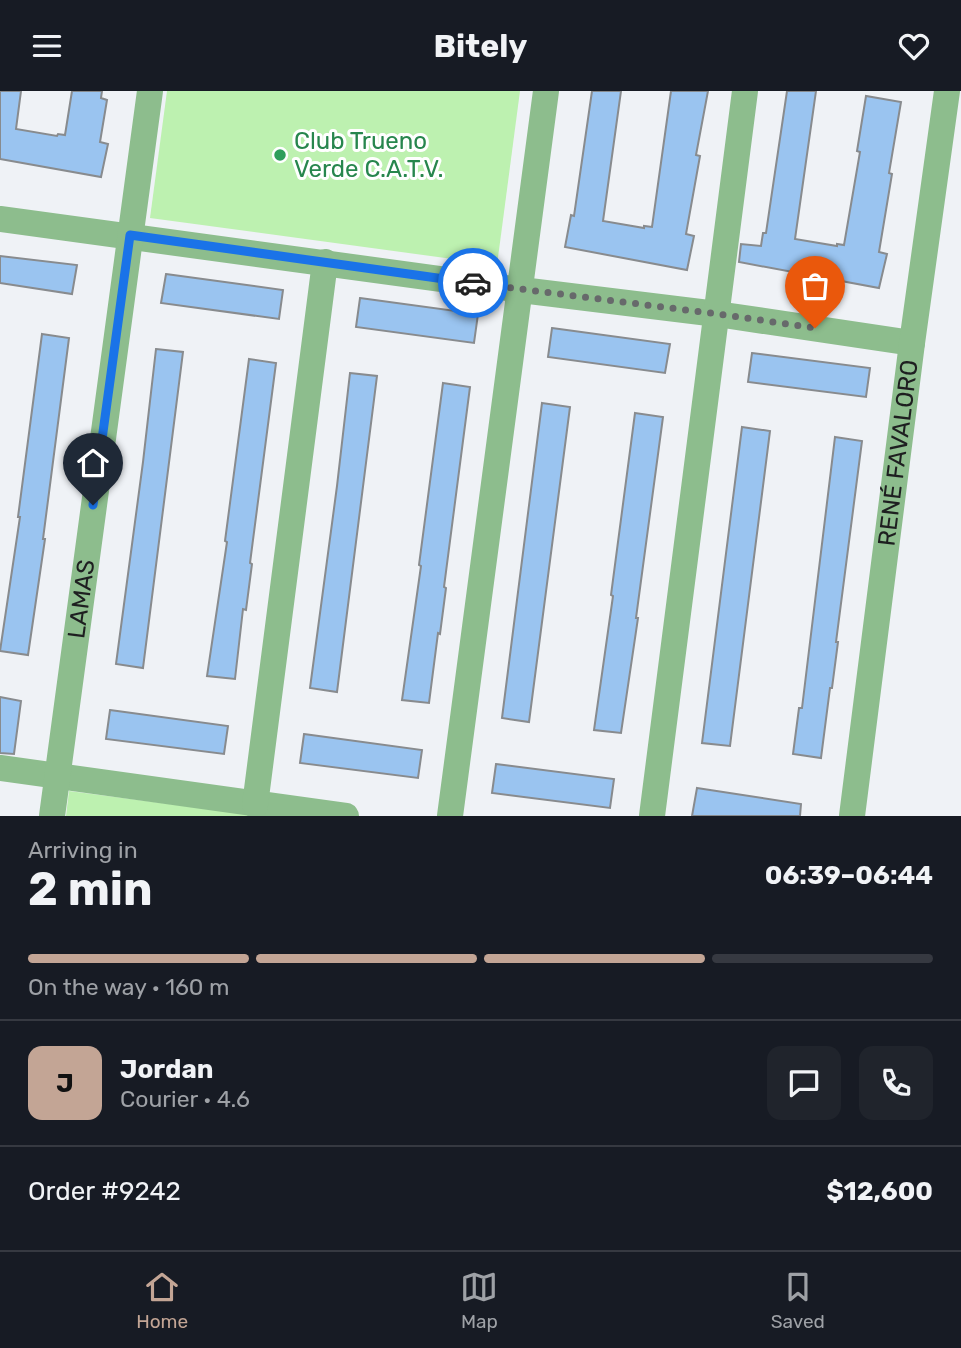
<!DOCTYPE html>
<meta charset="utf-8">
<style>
body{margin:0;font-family:Rubik,sans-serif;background:#20242c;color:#f1f3f6;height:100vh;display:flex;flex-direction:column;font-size:26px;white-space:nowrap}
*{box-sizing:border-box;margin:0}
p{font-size:23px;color:#9ea1a6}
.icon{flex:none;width:38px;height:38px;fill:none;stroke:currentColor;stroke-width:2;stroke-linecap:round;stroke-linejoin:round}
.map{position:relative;height:725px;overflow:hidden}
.panel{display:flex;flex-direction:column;background:#171b24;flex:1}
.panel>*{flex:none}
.pin{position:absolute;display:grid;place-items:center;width:60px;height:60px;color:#fff;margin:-72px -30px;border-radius:50% 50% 50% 0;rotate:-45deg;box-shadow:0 0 7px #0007}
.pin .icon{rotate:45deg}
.courier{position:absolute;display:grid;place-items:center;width:70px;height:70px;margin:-35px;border:5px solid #1a73e8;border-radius:50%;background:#fff;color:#222;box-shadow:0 2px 9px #0007}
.overview em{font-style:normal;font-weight:700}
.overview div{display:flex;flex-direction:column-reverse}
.overview{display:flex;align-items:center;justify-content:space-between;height:119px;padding:0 28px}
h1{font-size:46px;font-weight:700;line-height:52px}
.bar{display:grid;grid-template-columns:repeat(4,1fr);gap:10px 7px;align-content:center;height:84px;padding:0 28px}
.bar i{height:9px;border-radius:5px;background:#363941}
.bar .current{background:#c3a595}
.bar p{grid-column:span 4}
.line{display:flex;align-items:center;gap:18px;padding:0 28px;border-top:2px solid #363941}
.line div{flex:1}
.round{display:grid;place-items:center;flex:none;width:74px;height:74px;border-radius:14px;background:#20242c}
header{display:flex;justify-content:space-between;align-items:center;height:91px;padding:0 28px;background:#171b24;font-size:32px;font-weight:700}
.dock{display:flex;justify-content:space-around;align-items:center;height:98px;border-top:2px solid #363941;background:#171b24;font-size:19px;color:#9ea1a6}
.dock a{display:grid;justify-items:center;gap:4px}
.dock .current{color:#c3a595}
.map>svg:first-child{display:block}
</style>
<header><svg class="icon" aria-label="menu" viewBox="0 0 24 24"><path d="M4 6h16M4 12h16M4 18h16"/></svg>Bitely<svg class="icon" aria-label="heart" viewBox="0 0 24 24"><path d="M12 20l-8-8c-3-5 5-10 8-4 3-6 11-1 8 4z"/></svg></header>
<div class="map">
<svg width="961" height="725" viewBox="0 0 961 725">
<rect width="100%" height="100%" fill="#eff2f6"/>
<g fill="#bdf1b0">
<polygon points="167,0 520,0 497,174 150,127"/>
<polygon points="69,700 261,725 66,725"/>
</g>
<g fill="#9ac4f0" stroke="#888b8e" stroke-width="2">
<polygon points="0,0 21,0 16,38 57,45 58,43 65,44 72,0 102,0 101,7 107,9 100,51 108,53 101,86 0,68"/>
<polygon points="592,0 621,0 603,130 644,137 644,135 652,136 671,0 708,0 696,64 700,65 686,143 694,145 687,179 565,156 571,124 574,125"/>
<polygon points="787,0 816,0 795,148 837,155 837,153 844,154 860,61 857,60 866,5 901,11 889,82 892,83 879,161 887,163 879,197 739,171 741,153 761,155 763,142 766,142"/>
<polygon points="0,165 77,174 72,203 0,192"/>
<polygon points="166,183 283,199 279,228 161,212"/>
<polygon points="360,207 478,223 474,252 356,236"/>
<polygon points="552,237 670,253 665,282 548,266"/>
<polygon points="42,243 69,247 43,448 45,448 28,564 0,560 20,426 18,426"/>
<polygon points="156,258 183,261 143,577 116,573 143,371"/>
<polygon points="752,262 870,277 866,306 748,291"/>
<polygon points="249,268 276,272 250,472 252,473 246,519 243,518 235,588 207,585 227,451 225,450"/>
<polygon points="350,282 377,285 337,601 310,597 337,395"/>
<polygon points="443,292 470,296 444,496 446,497 440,543 438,542 429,612 402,609 421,475 419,474"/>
<polygon points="542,312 570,316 529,631 502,627"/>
<polygon points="635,322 663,326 636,527 638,527 621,642 594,639 613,505 611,504"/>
<polygon points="742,336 770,340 730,655 702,652"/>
<polygon points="835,346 862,350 836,551 838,551 832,597 830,597 821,667 793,663 799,617 802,617"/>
<polygon points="0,606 21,610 14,663 0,662"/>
<polygon points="110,619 228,635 224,663 106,648"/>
<polygon points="304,643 422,659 418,687 300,672"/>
<polygon points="496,673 614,688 610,717 492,702"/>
<polygon points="697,697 801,713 800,725 692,725"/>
</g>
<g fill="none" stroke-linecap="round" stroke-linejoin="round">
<g stroke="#8dbd8d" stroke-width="26">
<polyline points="0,128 521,199 717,223 912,252"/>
<polyline points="0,677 346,725"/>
<polyline points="255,714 325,171"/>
<path id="s1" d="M 52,725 L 150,0"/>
<polyline points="450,725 546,0"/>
<polyline points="652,725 745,0"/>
<path id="s2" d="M 852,725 L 912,252 L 947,0"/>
</g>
</g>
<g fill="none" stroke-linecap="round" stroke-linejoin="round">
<polyline stroke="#67696b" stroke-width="7" stroke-dasharray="0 12.6" points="473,192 718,223 815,237"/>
<polyline stroke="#1a73e8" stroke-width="9" points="93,414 130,144 473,192"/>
</g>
<circle fill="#2e9e5b" stroke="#fff" stroke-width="2.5" cx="280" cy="64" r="7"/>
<g text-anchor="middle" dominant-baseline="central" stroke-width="6" stroke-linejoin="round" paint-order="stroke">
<g font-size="24" fill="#27864d" stroke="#fff" text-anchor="start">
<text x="294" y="50">Club Trueno<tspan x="294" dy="28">Verde C.A.T.V.</tspan></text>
</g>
<g font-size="24" fill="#1e1f20" stroke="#fff">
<text stroke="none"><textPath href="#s2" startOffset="366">RENÉ FAVALORO</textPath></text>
<text stroke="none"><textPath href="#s1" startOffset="219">LAMAS</textPath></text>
</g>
</g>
</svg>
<div class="pin" style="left:815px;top:237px;background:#ea580c"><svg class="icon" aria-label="bag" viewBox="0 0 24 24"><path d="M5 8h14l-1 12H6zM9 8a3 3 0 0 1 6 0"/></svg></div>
<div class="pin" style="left:93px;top:414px;background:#1f2937"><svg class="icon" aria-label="home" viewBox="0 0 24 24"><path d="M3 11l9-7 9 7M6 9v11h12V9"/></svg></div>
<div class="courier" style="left:473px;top:192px"><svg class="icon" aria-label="car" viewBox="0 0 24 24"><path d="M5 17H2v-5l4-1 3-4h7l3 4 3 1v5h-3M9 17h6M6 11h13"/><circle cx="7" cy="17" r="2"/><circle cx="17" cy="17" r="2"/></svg></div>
</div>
<section class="panel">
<div class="overview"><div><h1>2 min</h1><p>Arriving in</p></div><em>06:39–06:44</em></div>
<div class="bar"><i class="current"></i><i class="current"></i><i class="current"></i><i></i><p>On the way · 160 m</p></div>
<div class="line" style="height:126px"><b class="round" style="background:#c3a595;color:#111">J</b><div><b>Jordan</b><p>Courier · 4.6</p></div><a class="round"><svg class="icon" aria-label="chat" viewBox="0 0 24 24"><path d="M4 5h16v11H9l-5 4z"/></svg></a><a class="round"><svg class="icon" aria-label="phone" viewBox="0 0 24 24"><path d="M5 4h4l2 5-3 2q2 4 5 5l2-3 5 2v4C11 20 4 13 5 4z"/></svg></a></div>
<div class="line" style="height:91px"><div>Order #9242</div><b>$12,600</b></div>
</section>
<nav class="dock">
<a class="current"><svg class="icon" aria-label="home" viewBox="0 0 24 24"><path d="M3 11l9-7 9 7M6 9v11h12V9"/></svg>Home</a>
<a><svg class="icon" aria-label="map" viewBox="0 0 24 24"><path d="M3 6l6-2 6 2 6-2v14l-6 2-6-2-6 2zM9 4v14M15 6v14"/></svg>Map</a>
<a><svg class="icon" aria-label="saved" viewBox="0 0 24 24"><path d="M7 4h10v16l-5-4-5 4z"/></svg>Saved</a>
</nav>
